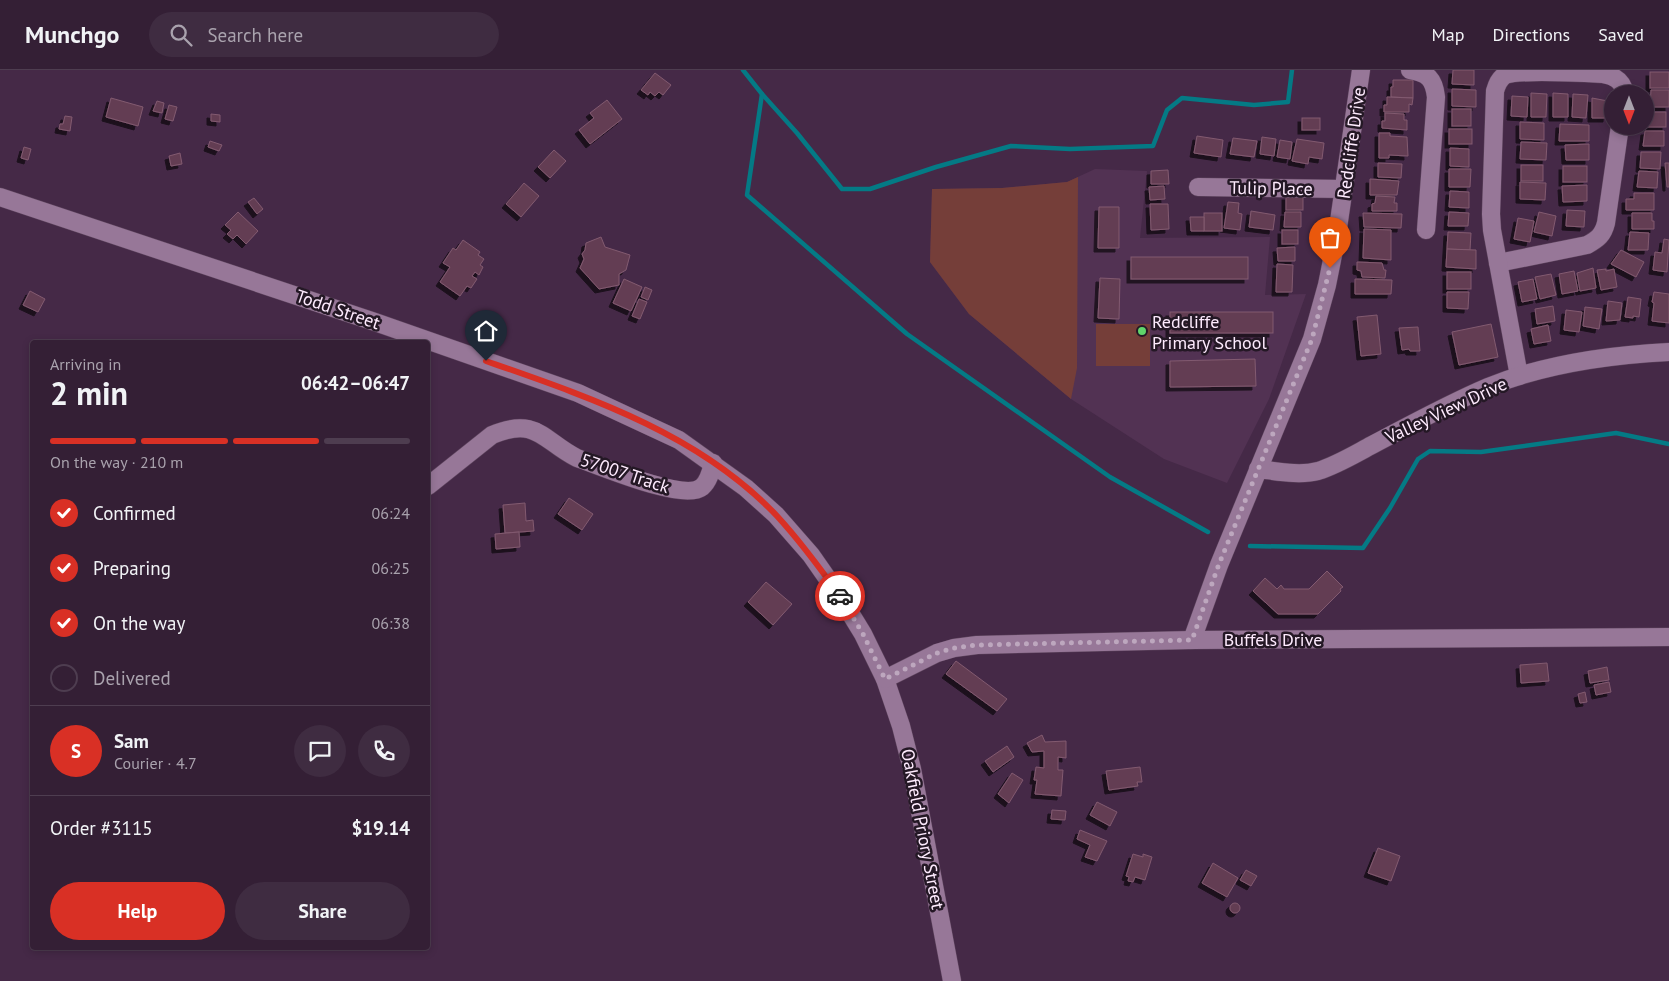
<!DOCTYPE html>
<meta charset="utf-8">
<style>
body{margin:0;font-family:"PT Sans",sans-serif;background:#3f2c41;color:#f1f3f6;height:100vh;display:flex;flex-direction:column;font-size:19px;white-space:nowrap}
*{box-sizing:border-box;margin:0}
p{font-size:16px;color:#a9a2ad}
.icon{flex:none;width:28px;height:28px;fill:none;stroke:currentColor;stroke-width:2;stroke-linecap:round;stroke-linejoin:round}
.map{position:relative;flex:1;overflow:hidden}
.details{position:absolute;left:30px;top:270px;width:400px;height:610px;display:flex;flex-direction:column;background:#341f35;border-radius:5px;box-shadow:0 2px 8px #0003,0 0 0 1px #4e3d50}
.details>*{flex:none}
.needle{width:32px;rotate:180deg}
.controls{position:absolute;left:1604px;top:15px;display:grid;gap:10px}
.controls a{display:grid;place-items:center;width:50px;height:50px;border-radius:50%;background:#341f35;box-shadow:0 2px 8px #0003,0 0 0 1px #4e3d50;font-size:25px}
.pin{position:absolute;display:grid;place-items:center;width:42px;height:42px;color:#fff;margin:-51px -21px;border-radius:50% 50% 50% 0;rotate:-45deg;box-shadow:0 0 5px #0007}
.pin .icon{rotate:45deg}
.courier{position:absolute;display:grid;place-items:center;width:50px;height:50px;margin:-25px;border:4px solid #d93025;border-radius:50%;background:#fff;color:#222;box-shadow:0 1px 6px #0007}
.headline em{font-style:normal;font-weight:700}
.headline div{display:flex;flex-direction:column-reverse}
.headline{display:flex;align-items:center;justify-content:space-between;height:85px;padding:0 20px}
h1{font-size:32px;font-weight:700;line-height:38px}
.bar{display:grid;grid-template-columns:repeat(4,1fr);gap:8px 5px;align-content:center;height:60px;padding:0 20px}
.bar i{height:6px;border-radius:4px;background:#4e3d50}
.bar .selected{background:#d93025}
.bar p{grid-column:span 4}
.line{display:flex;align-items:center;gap:12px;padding:0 20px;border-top:1px solid #4e3d50}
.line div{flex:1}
.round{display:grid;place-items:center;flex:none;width:52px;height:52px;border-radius:26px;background:#3f2c41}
ol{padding:0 20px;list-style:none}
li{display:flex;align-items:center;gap:15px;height:55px}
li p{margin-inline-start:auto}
li .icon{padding:5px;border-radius:50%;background:#d93025;color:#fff;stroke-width:4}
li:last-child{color:#a9a2ad}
li i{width:28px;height:28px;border:2px solid #4e3d50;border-radius:50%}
.cta{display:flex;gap:10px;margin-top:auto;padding:10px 20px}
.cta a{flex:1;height:58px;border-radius:30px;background:#d93025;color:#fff;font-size:20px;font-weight:700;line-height:58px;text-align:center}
.cta a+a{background:#3f2c41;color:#f1f3f6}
header{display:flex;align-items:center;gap:30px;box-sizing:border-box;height:70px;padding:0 25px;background:#341f35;border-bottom:1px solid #4e3d50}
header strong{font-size:24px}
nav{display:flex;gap:28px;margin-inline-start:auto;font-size:18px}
.search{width:350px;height:45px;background:#3f2c41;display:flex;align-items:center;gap:12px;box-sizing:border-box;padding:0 18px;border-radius:28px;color:#a9a2ad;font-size:19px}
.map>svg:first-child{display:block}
</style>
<header>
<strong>Munchgo</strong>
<div class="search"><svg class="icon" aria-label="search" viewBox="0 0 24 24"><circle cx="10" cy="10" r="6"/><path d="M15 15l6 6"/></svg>Search here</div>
<nav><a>Map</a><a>Directions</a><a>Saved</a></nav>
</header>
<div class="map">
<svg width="1669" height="911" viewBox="0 0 1669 911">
<defs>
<filter id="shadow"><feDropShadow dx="-4" dy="4" stdDeviation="0" flood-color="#0009"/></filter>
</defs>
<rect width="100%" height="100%" fill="#452947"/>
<polygon fill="#523253" points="1095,99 1147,101 1140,168 1270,167 1265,225 1306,224 1269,329 1227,413 1164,389 1071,329 969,244 930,192 932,119 1002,118 1067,112"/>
<g fill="#753e39">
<polygon points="1078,107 1077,298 1071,329 969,244 930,192 932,119 1002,118 1067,112"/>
<rect x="1096" y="254" width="54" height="42"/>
</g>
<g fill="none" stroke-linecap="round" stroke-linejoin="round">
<g stroke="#047a85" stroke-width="4.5">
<polyline points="743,0 762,24 747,125 907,264 1110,407 1208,462"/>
<polyline points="762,24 797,63 842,119 870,119 936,97 1011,76 1070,79 1153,76 1167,40 1182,28 1254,35 1288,32 1292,0"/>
<polyline points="1250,476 1363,478 1390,438 1418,389 1430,381 1481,382 1616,363 1669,374"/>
</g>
</g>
<g fill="#643e53" stroke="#825a70" filter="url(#shadow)">
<polygon points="1453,0 1474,0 1474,15 1452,14"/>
<rect x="1650" y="2" width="19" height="16"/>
<polygon points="655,3 671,15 663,25 659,22 655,26 650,22 648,25 641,20"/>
<polygon points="1393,10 1413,10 1413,28 1391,27 1391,17 1393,17"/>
<polygon points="1452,19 1476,20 1476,37 1452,36"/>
<polygon points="1651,20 1669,20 1669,37 1650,37"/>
<polygon points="1531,23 1547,24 1546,47 1531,47"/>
<polygon points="1553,23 1568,24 1568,47 1553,47"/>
<polygon points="1573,24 1588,25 1586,48 1572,47"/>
<polygon points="1512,26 1528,27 1527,47 1511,46"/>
<polygon points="1387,27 1413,28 1412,35 1409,34 1409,42 1384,42 1384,35 1387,35"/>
<polygon points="111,28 143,37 138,56 106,47"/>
<polygon points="1592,28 1608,31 1607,48 1592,48"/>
<polygon points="607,30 622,49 590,74 579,60 594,48 590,43"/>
<polygon points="157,31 164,33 162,43 153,41"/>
<polygon points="169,35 177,37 173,51 165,49"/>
<rect x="1452" y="39" width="19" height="17"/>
<rect x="1647" y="42" width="19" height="15"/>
<polygon points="1385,43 1404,44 1404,50 1407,50 1407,60 1382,58 1382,51 1385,51"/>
<polygon points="211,44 220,45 220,52 211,51"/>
<polygon points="65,46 72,47 70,61 59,59 60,54 63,54"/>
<rect x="1302" y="48" width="18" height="12"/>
<polygon points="1520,52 1544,53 1544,70 1520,69"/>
<polygon points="1560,54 1589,55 1589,71 1559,71"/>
<rect x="1449" y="59" width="23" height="15"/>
<polygon points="1645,61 1664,61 1664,76 1643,76"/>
<polygon points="1379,63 1390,63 1390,66 1407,67 1408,86 1389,85 1389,88 1379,88"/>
<polygon points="1197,66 1223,70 1221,87 1194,83"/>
<polygon points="1262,67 1276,69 1274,86 1260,84"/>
<polygon points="1233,68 1257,71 1254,87 1230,84"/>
<polygon points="1297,69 1324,73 1322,89 1309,87 1308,94 1292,91"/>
<polygon points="1280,70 1292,72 1290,89 1277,87"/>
<polygon points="210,71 222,75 219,81 208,77"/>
<polygon points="1521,72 1547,73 1546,90 1520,89"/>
<polygon points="1589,74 1589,90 1566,90 1565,75"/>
<polygon points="24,77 31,79 28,90 21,88"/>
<polygon points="1450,78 1469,79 1469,97 1450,96"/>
<polygon points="554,80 566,91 550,108 538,97"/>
<polygon points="1641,82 1661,82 1660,99 1640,98"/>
<polygon points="180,83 182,94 171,96 169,86"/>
<polygon points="1378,93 1402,94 1401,108 1378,107"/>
<polygon points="1665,93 1669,93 1669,117 1667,117"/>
<rect x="1521" y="95" width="22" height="16"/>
<rect x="1563" y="96" width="24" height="16"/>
<polygon points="1449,99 1471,99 1470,117 1449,117"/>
<polygon points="1168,100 1169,114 1151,114 1151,101"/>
<polygon points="1639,101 1658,102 1657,118 1637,117"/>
<polygon points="1370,109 1399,111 1397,125 1370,125"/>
<polygon points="1520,112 1546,113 1545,130 1520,129"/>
<polygon points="524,113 539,126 521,147 506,134"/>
<polygon points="1587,115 1587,131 1563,132 1562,116"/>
<polygon points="1164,116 1165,129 1150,130 1149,117"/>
<polygon points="1450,121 1469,122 1469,138 1449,137"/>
<polygon points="1634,123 1654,123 1654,140 1626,140 1626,129 1634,129"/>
<rect x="1286" y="126" width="17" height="14"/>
<polygon points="1376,126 1395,127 1394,133 1397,133 1397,141 1372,141 1372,134 1375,133"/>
<polygon points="254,128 263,139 257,144 248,132"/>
<polygon points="1228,132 1239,133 1238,143 1242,144 1240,160 1224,158"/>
<polygon points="1150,134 1168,134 1169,159 1151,160"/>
<polygon points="1099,137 1119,137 1119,178 1098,178"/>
<polygon points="1567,140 1585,141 1584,157 1566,156"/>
<polygon points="1251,141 1275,145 1273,160 1249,157"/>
<polygon points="238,142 258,161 246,174 237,165 233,169 227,164 231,160 225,155"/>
<polygon points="1285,142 1301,142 1301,157 1284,157"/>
<polygon points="1449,142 1469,143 1468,156 1448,156"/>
<polygon points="1539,142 1556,146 1552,166 1534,162"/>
<rect x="1204" y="143" width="18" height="18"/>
<polygon points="1363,143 1402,144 1401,158 1364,157"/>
<polygon points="1632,143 1652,143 1652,151 1654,151 1654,159 1632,159"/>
<polygon points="1190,147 1204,147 1204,161 1191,161"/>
<polygon points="1518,148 1534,151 1530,172 1514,169"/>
<polygon points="1364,159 1391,160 1391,190 1363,188"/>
<rect x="1282" y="160" width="16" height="14"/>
<polygon points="1448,162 1471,163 1470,180 1447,179"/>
<polygon points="1630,162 1649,163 1648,180 1628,180"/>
<polygon points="601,167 605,177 630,185 626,200 619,204 619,215 599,219 580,198 584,189 582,184 585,180 586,173"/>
<polygon points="1664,169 1669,170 1667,202 1653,200 1655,182 1662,183"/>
<polygon points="463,170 480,182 478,185 484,189 480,195 483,197 479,205 475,202 472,206 477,209 471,218 467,216 460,226 440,212 450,197 443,193 453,178 456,180"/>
<polygon points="1295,177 1295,191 1278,191 1277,178"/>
<polygon points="1447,179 1476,180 1476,199 1446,197"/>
<polygon points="1621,180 1644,192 1636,207 1611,194"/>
<rect x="1131" y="187" width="117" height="22"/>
<polygon points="1357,192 1382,193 1384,200 1386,200 1385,208 1362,207 1361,201 1357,200"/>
<polygon points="1277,194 1293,195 1292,222 1276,222"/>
<polygon points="1593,198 1596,218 1580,221 1577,203"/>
<polygon points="1606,199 1606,201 1614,199 1617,217 1601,220 1597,200"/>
<polygon points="1574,201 1578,221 1562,224 1559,204"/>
<rect x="1447" y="202" width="24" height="17"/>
<polygon points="1551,204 1556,225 1540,229 1535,207"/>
<polygon points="1100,208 1120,209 1119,249 1098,248"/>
<polygon points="624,209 642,217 631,241 613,233"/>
<polygon points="1355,209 1392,210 1391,224 1355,224"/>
<polygon points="1533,209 1537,229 1522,232 1518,212"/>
<polygon points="645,217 652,220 648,230 641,227"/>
<polygon points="30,221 45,229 38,242 23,235"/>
<polygon points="1447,222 1469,222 1468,239 1447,238"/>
<polygon points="1654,222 1669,224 1669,253 1652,251 1654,233 1652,232"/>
<polygon points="1628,227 1641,229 1639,247 1633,246 1633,248 1625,247"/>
<polygon points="639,229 647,232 640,249 632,246"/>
<polygon points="1608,231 1622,233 1620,250 1606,251"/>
<polygon points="1553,236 1555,251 1537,254 1535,239"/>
<polygon points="1585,237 1602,239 1599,259 1583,256"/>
<polygon points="1566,240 1582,242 1579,262 1564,260"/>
<rect x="1170" y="242" width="103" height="21"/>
<polygon points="1377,245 1381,284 1361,286 1357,247"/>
<polygon points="1491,254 1498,287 1459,295 1452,262"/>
<polygon points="1548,255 1551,271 1534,274 1531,259"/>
<polygon points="1418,257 1420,281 1410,281 1409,279 1402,280 1399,258"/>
<polygon points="1255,289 1256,316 1170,317 1170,291"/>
<polygon points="569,428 593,444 582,460 558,444"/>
<polygon points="525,433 526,451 533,450 534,461 505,463 503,435"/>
<polygon points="519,462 520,477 496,479 495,464"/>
<polygon points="1327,501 1343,517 1340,519 1341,521 1318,544 1278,544 1253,521 1265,508 1277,519 1281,515 1284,519 1309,519"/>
<polygon points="766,512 792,534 773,555 748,532"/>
<polygon points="956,591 1007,629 997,641 946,604"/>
<polygon points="1547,593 1549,611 1521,613 1520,595"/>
<polygon points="1607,597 1609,610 1590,613 1588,601"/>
<polygon points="1609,612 1611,622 1596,625 1594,615"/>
<polygon points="1585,622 1587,632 1580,633 1578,624"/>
<polygon points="1042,665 1045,672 1066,671 1066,688 1058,687 1058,700 1063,700 1061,726 1035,724 1037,710 1034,710 1036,697 1044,698 1044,681 1032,682 1027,673"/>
<polygon points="1007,676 1014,687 993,702 985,691"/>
<polygon points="1140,697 1142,712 1137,712 1138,716 1109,720 1106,701"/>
<polygon points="1012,703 1023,710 1009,733 998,724"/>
<polygon points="1097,732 1117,742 1110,756 1090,745"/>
<polygon points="1052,740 1066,741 1065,750 1051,749"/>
<polygon points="1080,760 1107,771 1097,791 1085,787 1090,775 1077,769"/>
<polygon points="1378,778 1400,786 1391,811 1368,803"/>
<polygon points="1133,784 1143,787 1143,784 1152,787 1145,810 1135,807 1133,812 1128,811 1129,807 1126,806"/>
<polygon points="1213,793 1238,808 1227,827 1202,813"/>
<polygon points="1246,800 1257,806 1251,816 1240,810"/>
<circle cx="1235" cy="838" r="5"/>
</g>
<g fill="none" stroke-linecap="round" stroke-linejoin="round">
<defs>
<g id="minor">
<path d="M 1410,0 C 1428,3 1434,9 1436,27 L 1426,160"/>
<polyline points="1198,117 1344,119"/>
<polyline points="0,127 375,252 578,323 679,370 746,418 776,445 811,485 841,528 863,564 885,609 901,656 912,699 952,911"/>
<path d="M 1498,193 L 1587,175 C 1598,169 1603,165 1606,153 L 1620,56"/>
<path d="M 1519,306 L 1492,160 L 1491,144 L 1495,21 C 1497,14 1499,9 1505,5 C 1520,0 1583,3 1603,4 C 1615,6 1623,11 1625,24"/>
<path d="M 1258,399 C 1276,401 1299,406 1318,401 C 1337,395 1355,384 1372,375 C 1410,355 1448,334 1488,317 C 1542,295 1610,285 1669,282"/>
<path d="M 428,416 L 492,365 C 537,346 543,371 577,388 C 601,396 684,432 702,417 C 709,411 711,401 713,393"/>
<polyline points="1192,570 1219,495 1312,269 1327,215 1337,165 1361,0"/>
<polyline points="885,609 937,583 954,578 977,575 1192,570 1669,567"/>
</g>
</defs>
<use href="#minor" stroke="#5e455e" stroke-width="19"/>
<use href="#minor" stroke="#977798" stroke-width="18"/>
</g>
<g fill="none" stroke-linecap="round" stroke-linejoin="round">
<polyline stroke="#bda7be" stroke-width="5" stroke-dasharray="0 9" points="840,526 863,564 885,609 937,583 954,578 977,575 1192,570 1219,494 1312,269 1330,198"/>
<path stroke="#d93025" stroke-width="6" d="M 486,291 C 589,327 700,364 777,446 C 800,471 820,498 840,526"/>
</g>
<circle fill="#60d56b" stroke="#241825" stroke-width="2" cx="1142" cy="261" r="5"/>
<g text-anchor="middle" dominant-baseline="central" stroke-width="5" stroke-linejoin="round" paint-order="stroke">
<g font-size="18" fill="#feebfe" stroke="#241825">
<text transform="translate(1351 73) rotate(-82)">Redcliffe Drive</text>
<text transform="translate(1271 118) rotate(1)">Tulip Place</text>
<text transform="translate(338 239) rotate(19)">Todd Street</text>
<text transform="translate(1446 340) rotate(-25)">Valley View Drive</text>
<text transform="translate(625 403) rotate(18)">57007 Track</text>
<text x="1273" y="569">Buffels Drive</text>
<text transform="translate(923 759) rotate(79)">Oakfield Priory Street</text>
</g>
<g font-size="18" fill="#feebfe" stroke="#241825" text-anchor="start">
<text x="1152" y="251">Redcliffe<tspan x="1152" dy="21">Primary School</tspan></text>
</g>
</g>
</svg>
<div class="controls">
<a><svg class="needle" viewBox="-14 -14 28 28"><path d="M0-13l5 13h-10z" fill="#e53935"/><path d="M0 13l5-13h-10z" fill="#a9a2ad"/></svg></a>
</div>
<div class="pin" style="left:1330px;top:198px;background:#ea580c"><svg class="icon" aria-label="bag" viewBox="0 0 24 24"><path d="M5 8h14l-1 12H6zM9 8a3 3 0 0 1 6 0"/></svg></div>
<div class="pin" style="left:486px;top:291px;background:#1f2937"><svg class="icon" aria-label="home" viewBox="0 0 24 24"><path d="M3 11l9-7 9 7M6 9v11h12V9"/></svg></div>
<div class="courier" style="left:840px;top:526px"><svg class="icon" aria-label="car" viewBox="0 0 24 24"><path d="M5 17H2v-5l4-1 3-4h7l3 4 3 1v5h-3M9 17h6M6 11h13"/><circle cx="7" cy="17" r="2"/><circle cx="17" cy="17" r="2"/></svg></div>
<section class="details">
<div class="headline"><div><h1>2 min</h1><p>Arriving in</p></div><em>06:42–06:47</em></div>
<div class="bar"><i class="selected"></i><i class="selected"></i><i class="selected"></i><i></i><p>On the way · 210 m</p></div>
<ol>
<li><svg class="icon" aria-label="check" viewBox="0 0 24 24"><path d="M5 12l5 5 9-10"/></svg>Confirmed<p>06:24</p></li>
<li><svg class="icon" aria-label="check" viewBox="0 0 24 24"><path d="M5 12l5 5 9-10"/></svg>Preparing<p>06:25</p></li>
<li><svg class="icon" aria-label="check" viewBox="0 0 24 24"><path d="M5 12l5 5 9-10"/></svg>On the way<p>06:38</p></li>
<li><i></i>Delivered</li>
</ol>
<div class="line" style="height:90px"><b class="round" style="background:#d93025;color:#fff">S</b><div><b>Sam</b><p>Courier · 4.7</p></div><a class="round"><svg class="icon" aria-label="chat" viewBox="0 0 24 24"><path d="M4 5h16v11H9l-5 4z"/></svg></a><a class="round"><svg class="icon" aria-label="phone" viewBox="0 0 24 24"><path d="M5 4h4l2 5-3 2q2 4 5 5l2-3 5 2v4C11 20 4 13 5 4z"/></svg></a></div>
<div class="line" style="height:65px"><div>Order #3115</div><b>$19.14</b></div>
<div class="cta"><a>Help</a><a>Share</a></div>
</section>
</div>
